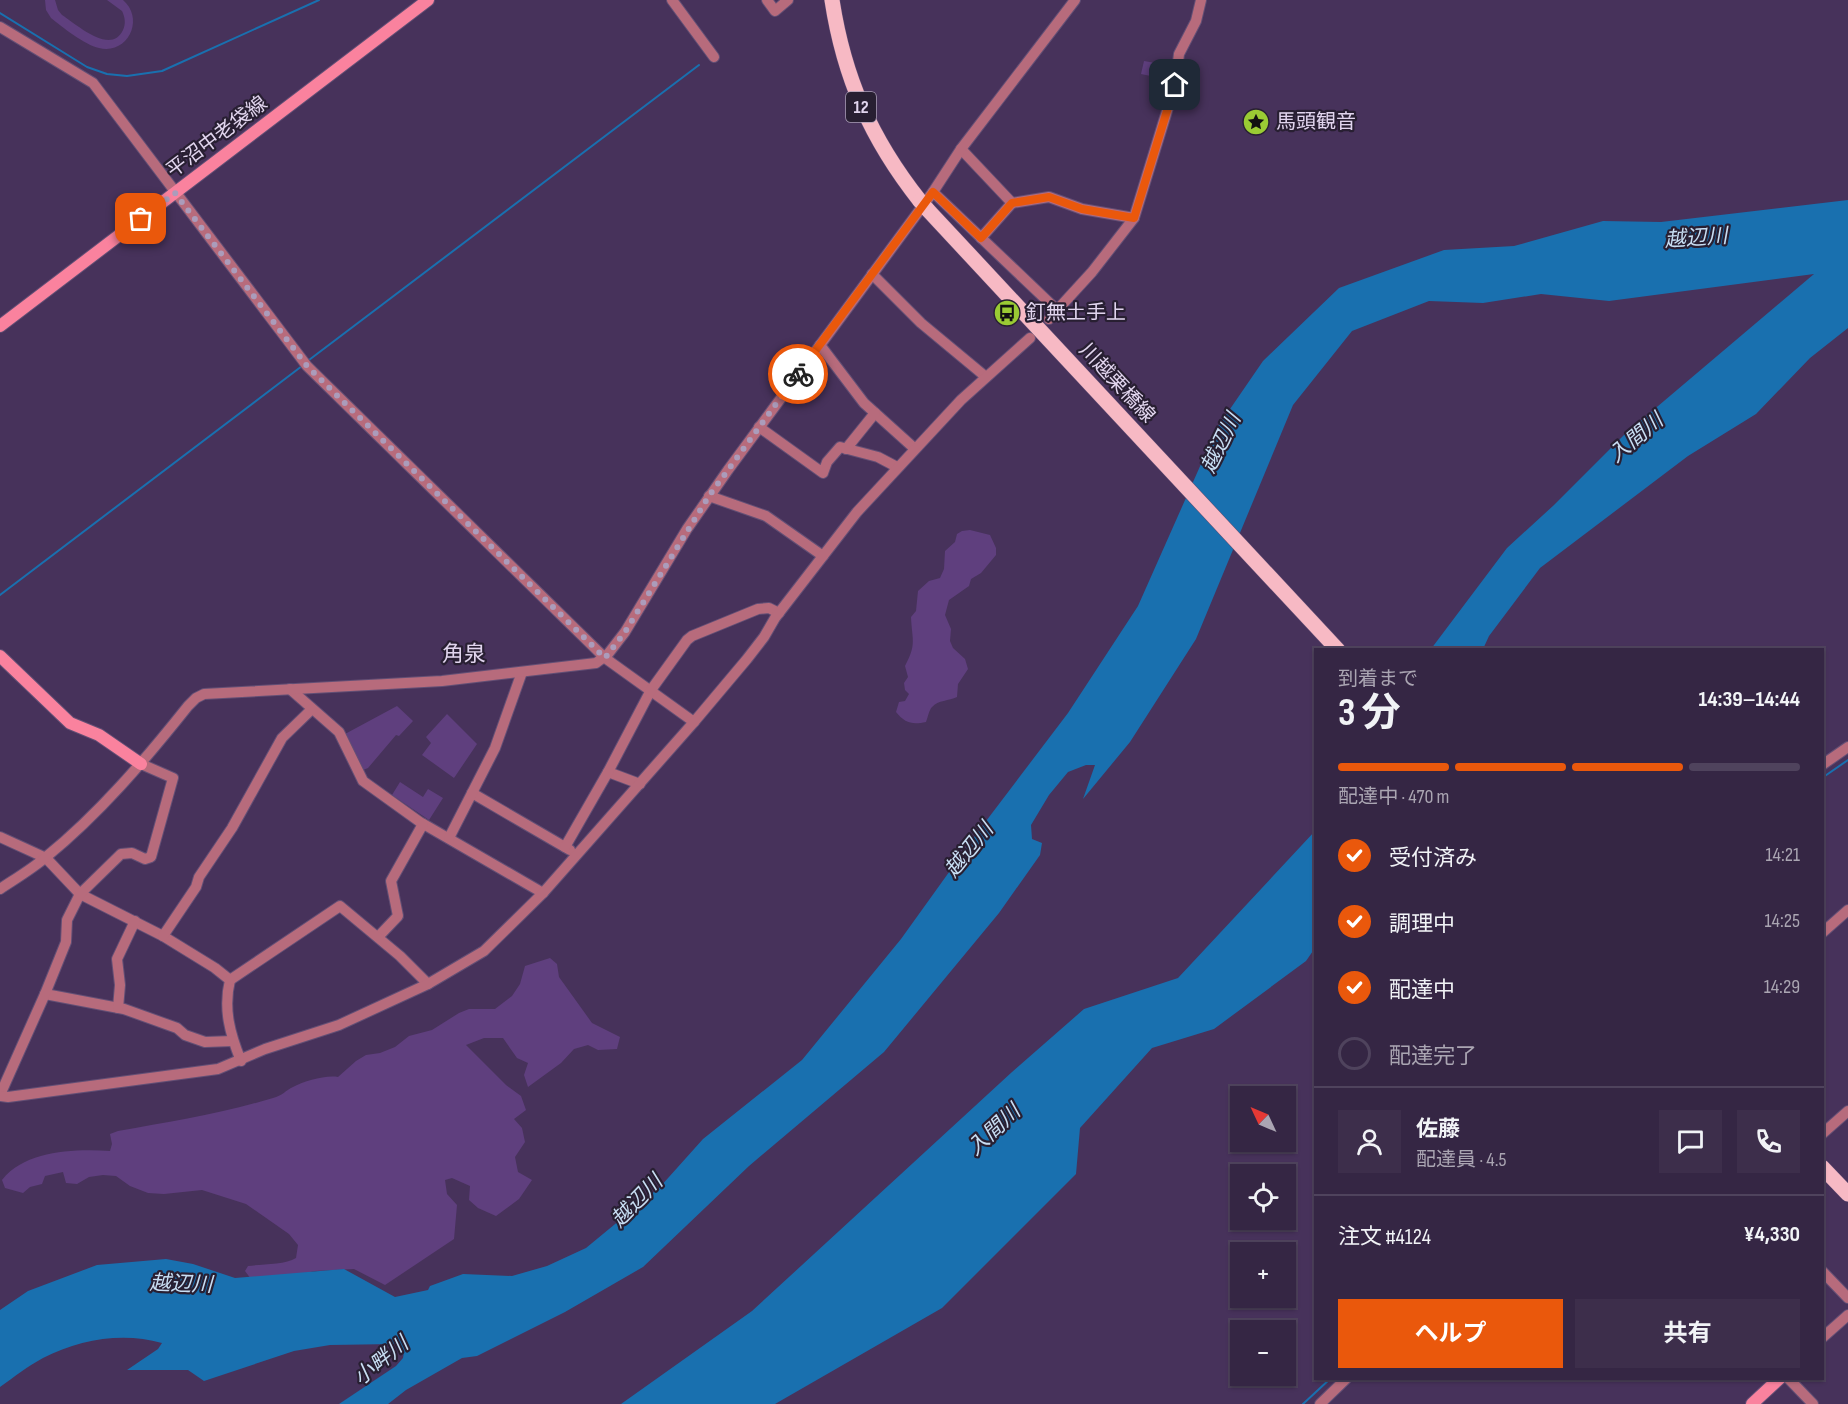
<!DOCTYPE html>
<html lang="ja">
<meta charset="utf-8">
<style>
body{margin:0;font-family:"Sofia Sans Condensed","Noto Sans JP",sans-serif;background:#3d2e4b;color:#f1f3f6;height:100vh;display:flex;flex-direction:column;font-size:22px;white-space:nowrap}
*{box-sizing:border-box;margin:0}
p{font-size:20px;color:#aaa5b2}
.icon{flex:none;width:33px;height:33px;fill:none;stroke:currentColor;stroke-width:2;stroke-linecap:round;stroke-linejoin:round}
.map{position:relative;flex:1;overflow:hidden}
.details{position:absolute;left:1314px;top:648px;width:510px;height:732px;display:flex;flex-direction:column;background:#352644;border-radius:0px;box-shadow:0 2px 4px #0004,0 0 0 2px #4f435d}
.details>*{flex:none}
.needle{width:39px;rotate:314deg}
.controls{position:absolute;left:1230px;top:1086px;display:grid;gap:12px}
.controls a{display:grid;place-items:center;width:66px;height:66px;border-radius:0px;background:#352644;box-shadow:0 2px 4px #0004,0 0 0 2px #4f435d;font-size:30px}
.pin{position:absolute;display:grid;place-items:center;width:51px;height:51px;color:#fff;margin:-26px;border-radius:12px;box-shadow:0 3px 9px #0006}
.courier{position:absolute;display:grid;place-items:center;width:60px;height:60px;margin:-30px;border:4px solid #ea580c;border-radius:50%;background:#fff;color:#222;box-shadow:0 2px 8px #0007}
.summary em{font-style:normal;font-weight:700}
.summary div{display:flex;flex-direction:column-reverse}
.summary{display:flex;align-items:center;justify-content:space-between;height:102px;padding:0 24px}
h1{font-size:39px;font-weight:700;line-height:45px}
.bar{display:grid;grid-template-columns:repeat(4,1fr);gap:9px 6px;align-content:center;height:72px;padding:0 24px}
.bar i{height:8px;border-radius:4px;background:#4f435d}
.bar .active{background:#ea580c}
.bar p{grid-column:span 4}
.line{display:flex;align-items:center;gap:15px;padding:0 24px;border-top:2px solid #4f435d}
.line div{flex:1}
.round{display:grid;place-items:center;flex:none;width:63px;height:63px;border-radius:0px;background:#3d2e4b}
ol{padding:0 24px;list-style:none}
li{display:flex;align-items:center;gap:18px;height:66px}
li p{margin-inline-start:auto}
li .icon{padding:6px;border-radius:50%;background:#ea580c;color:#fff;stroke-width:4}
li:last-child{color:#aaa5b2}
li i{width:33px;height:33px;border:3px solid #4f435d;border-radius:50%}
.action{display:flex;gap:12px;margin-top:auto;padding:12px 24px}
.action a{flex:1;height:69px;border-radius:0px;background:#ea580c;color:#fff;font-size:24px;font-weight:700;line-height:69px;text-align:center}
.action a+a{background:#3d2e4b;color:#f1f3f6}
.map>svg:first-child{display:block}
</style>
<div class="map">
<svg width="1848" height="1404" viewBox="0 0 1848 1404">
<rect width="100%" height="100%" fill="#47325b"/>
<g fill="#5f3f7e">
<path d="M 45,0 L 55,0 L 58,10 L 62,15 C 76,24 111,56 123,30 C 126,24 125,17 122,11 L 107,0 L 123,0 C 145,19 128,55 99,48 C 85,45 62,27 51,18 L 46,10 Z"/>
<polygon points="1144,61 1167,65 1165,79 1141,74"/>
<path d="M 970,530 L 990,535 L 996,548 L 996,555 L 981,573 L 971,579 L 969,586 L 949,600 L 945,615 L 951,629 L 950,641 L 953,648 L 965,659 L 968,669 L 958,684 L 957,697 C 949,701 938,700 932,707 C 929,710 928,717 926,722 C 912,725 905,723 896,712 L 899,702 L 905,701 L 909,694 L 905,690 L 904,683 L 908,677 L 905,666 C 917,644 912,640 911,617 L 916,611 L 918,591 L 929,581 L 940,578 L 944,569 L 945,551 L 955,542 L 957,534 L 962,531 Z"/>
<polygon points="397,706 413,721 399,736 396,735 368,768 363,770 345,734"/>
<polygon points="447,714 477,744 454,778 422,755 431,743 426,737"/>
<polygon points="400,782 423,797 428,789 443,798 429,820 392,795"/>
<path d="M 550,958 L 557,964 L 559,977 L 592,1023 L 620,1037 L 617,1049 L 598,1050 L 588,1045 L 574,1049 L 561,1063 L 528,1087 L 524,1075 L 528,1063 L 517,1058 L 503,1038 L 484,1038 L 466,1045 L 506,1085 L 521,1096 L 526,1110 L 514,1119 L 522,1128 L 525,1142 L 515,1157 L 518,1172 L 532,1180 L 519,1199 L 496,1216 L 478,1208 L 469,1200 L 470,1186 L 452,1178 L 445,1180 L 447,1194 L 457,1205 L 454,1239 L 385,1285 L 354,1269 L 315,1271 L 254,1283 L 245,1271 L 248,1266 C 261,1264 285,1265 296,1258 L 298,1245 L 289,1234 L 246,1204 L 202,1190 L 164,1194 L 148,1193 L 130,1186 L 116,1176 L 103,1175 L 89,1177 L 77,1184 L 66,1183 L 63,1172 L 45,1176 L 42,1184 L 30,1187 L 23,1193 L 5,1188 L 2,1180 C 26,1150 74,1149 110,1151 L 112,1144 L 110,1134 L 118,1131 C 170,1122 223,1113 273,1098 C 282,1096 286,1090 293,1087 C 305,1081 325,1075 338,1077 L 356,1061 L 366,1055 L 380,1053 L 395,1047 L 409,1036 L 432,1030 L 459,1013 L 469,1009 L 495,1009 L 512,996 L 520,984 L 525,966 Z"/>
</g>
<g fill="#1970af">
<path d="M 1848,200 L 1848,328 L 1810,358 L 1756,414 L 1688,456 L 1540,568 L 1489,636 L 1483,649 L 1431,649 L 1507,548 L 1554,505 L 1625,434 L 1814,274 L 1609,301 L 1541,294 L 1483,303 L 1429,301 L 1352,331 L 1293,405 L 1196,639 L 1130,742 L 1083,799 L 1095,765 L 1086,765 L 1068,772 L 1049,795 L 1031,825 L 1032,839 L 1042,843 L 1040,855 L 999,913 L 884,1052 L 749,1166 L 643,1267 L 565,1312 L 477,1356 L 462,1358 L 406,1390 L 388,1404 L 339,1404 L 396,1366 L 403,1358 L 404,1352 L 395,1344 L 330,1345 L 294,1351 L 204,1381 L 188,1370 L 127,1370 L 158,1349 L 162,1343 C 123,1332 80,1339 43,1358 C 28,1366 14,1377 0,1387 L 0,1310 L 28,1291 L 97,1265 L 166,1259 L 193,1264 L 235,1278 L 344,1269 L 395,1297 L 428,1290 L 430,1286 L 463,1274 L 512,1276 L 547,1266 L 586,1248 L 660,1187 L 703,1139 L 802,1060 L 901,939 L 980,829 L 1068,713 L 1138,606 L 1217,428 L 1263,361 L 1339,288 L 1444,250 L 1514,246 L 1603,221 L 1661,222 Z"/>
<polygon points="1315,831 1315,948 1306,961 1214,1029 1152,1048 1080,1128 1076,1174 942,1308 775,1404 621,1404 752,1311 1012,1072 1084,1009 1178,978"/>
</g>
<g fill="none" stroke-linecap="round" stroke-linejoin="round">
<g stroke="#1970af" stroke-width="2">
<polyline points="0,13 87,67 107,74 127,76 162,71 319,0"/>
<polyline points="309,360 699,65"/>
<polyline points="0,595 302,366"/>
<polyline points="1822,778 1848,760"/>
<polyline points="1303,1404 1331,1378"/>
</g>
<defs>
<g id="street">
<polyline points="672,0 714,57"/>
<polyline points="767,0 775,11 788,0"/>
<polyline points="0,27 93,83 307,366 605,658 694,722"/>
<polyline points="961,149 1012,203 1049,197 1082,209 1134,218"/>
<polyline points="933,192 1057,310"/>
<polyline points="981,238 1012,203"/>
<polyline points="872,274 921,323 986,377"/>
<polyline points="1049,319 1092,272 1134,218 1175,85 1179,54 1196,21 1201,0"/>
<polyline points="820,345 864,403 914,448"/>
<polyline points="759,427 823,473 827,462 840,447 878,457 897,467"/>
<polyline points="846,449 875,413"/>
<polyline points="709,496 766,516 823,556"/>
<polyline points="290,689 339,732 363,781 420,822 543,893"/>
<polyline points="1822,765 1848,747"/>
<polyline points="608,772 640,784"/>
<polyline points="472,793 570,850"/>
<path d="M 0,837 L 46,858 L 80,894 L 163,936 L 215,968 L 230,980 C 223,1009 230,1034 241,1061"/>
<polyline points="449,838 495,748 522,672"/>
<polyline points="565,847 608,772 651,690 687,640 692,636 758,609 769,608 779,613"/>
<path d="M 0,889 C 15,879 32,869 46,857 C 99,814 145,760 188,706 L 196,698 L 204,694 L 442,681 L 596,663 L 608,654 L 625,632 L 687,529 L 728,470 L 933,192 L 961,149 L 1075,0"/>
<polyline points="1822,933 1848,910"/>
<polyline points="163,936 196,887 199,877 232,828 282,738 312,709"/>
<polyline points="378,937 398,916 391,881 423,824"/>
<polyline points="230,980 340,906 400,956 428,984"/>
<polyline points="45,994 124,1009 177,1028 185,1035 205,1042 233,1041"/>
<polyline points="118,1008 120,985 117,959 135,921"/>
<polyline points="0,1095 45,994 66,942 67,920 80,894 121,854 132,853 145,859 151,857 173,778 141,764"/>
<polyline points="0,1096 8,1097 218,1069 265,1049 339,1025 428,984 484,951 543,893 694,722 747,659 764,637 775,618 857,512 961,400 1030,338"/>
<polyline points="1822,1134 1848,1111"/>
<polyline points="1822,1271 1848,1298"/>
<polyline points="1822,1338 1848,1315"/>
<polyline points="1788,1378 1813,1404"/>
<polyline points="1320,1404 1347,1378"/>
</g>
<g id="secondary">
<polyline points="0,326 428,0"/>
<polyline points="0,656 70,723 99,735 141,764"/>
<polyline points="1752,1404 1780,1378"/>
</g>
<g id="primary">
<path d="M 832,0 C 844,78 871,139 920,201"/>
<polyline points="927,209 1338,650"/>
<polyline points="1822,1167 1848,1194"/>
</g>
</defs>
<use href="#street" stroke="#634f75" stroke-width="12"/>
<use href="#secondary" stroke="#634f75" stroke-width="14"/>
<use href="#primary" stroke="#634f75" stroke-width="16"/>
<use href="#street" stroke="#b76b7c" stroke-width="10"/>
<use href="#secondary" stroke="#fa829e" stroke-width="12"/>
<use href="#primary" stroke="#f7b9c4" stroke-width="15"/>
<defs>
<polyline id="primary-bridge" points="920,201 927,209"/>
</defs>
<use href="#primary-bridge" stroke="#634f75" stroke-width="16" stroke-linecap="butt"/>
<use href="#primary-bridge" stroke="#f7b9c4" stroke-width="15"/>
</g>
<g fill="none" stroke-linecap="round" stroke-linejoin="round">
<polyline stroke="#ab9cbb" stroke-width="6" stroke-dasharray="0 10.8" points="141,219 175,193 307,366 605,658 625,632 709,496 798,374"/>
<polyline stroke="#ea580c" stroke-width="8" points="798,374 933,192 981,238 1012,203 1049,197 1082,209 1134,218 1175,85"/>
</g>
<defs>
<symbol id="sight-disc" viewBox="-11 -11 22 22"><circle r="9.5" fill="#9acb34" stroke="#281f32"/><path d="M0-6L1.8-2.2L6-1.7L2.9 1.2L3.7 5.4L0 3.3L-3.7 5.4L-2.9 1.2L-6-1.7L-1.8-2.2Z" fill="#111"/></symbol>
<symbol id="bus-disc" viewBox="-11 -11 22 22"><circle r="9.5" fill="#9acb34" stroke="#281f32"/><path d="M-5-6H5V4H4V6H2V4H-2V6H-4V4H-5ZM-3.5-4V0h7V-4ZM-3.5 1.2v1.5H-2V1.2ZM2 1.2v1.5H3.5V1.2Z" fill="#111"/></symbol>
</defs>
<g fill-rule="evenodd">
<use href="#sight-disc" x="1241" y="107" width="30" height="30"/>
<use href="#bus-disc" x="992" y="298" width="30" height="30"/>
</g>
<g text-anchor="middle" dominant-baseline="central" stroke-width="4.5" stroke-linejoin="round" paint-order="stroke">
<rect fill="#281f32" stroke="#aa9eb6" stroke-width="1.5" x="846" y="92" width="30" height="30" rx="4.5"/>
<g font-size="18" font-weight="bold" fill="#e1d5ee">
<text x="861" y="107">12</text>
</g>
<g font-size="20" fill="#e1d5ee" stroke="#281f32" text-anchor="start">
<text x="1276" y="122">馬頭観音</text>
<text x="1026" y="313">釘無土手上</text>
</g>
<g font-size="20" fill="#e1d5ee" stroke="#281f32">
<text transform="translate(217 137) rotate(-37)">平沼中老袋線</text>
<text transform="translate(1117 383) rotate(47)">川越栗橋線</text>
</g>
<g font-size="21" font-style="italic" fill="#c8def3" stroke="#281f32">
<text transform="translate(1696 238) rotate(-4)">越辺川</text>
<text transform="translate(1636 438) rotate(-40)">入間川</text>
<text transform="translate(1221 443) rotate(-64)">越辺川</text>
<text transform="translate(969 850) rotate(-51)">越辺川</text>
<text transform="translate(994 1130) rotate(-43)">入間川</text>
<text transform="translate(637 1201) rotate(-46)">越辺川</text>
<text transform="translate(181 1284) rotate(2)">越辺川</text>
<text transform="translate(381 1361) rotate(-39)">小畔川</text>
</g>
<g font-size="22" fill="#e1d5ee" stroke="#281f32">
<text x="464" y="654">角泉</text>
</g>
</g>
</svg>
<div class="controls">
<a><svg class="needle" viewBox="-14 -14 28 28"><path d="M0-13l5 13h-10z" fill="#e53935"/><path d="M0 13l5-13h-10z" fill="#aaa5b2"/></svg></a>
<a><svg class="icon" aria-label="locate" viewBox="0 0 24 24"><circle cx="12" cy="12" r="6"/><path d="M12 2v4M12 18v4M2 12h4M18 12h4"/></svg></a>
<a>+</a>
<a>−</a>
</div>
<div class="pin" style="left:141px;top:219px;background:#ea580c"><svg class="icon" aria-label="bag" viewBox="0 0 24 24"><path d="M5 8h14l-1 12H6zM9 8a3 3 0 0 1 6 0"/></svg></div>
<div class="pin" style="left:1175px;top:85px;background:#1f2937"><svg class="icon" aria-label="home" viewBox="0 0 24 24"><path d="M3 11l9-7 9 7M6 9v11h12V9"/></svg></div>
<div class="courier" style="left:798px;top:374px"><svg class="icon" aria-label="bike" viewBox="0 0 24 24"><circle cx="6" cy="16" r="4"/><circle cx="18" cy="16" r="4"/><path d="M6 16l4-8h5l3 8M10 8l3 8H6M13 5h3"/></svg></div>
<section class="details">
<div class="summary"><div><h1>3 分</h1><p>到着まで</p></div><em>14:39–14:44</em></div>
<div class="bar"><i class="active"></i><i class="active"></i><i class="active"></i><i></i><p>配達中 · 470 m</p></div>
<ol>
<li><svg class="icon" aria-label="check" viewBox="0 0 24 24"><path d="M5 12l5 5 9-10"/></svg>受付済み<p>14:21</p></li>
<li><svg class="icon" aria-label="check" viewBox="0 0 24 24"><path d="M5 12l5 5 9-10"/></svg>調理中<p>14:25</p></li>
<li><svg class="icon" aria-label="check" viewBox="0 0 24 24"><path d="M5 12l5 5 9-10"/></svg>配達中<p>14:29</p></li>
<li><i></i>配達完了</li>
</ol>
<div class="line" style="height:108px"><a class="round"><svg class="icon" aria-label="person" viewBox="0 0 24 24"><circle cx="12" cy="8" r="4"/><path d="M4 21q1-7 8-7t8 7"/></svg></a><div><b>佐藤</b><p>配達員 · 4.5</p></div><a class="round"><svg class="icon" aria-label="chat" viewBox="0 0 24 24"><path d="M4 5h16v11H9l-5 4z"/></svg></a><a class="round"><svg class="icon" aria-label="phone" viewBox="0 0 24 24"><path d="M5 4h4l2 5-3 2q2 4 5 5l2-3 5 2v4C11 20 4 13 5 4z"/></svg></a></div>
<div class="line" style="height:78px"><div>注文 #4124</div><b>¥4,330</b></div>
<div class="action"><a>ヘルプ</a><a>共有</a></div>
</section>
</div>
